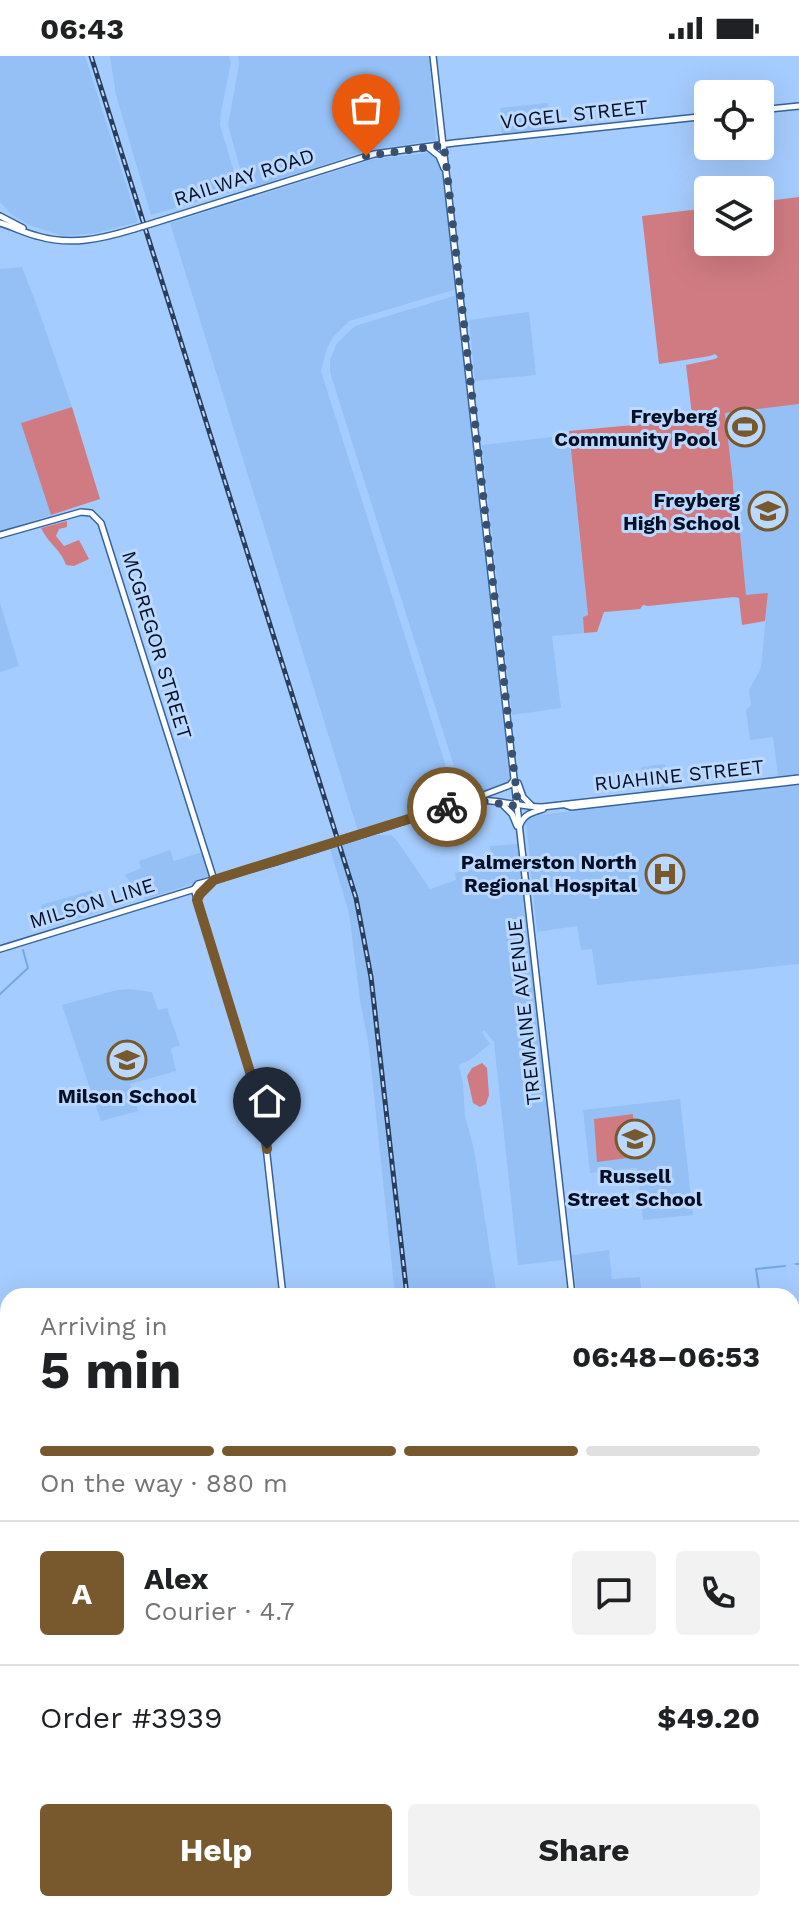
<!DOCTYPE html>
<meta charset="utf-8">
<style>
body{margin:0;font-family:"Work Sans",sans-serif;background:#f2f2f2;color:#202124;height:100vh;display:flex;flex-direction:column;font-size:30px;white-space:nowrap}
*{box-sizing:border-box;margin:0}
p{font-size:26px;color:#757577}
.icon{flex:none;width:44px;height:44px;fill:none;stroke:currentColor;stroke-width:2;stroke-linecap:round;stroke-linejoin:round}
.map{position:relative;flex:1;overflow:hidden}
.sheet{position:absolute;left:0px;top:1232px;width:800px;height:624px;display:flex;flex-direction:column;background:#fff;border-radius:24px 24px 0 0;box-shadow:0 8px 32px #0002}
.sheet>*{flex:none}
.fabs{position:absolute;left:694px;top:24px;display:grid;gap:16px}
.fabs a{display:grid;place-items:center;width:80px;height:80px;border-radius:8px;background:#fff;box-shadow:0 8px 32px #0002;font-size:40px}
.pin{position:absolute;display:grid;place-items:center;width:68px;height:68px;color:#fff;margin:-82px -34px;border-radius:50% 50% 50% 0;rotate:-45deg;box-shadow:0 0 8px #0007}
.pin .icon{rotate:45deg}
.courier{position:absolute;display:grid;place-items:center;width:80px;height:80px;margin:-40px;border:6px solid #77592d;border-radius:50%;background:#fff;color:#222;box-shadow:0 2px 10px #0007}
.headline em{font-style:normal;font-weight:700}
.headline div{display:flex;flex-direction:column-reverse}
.headline{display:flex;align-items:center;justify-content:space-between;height:136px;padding:0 40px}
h1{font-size:52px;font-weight:700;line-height:60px}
.bar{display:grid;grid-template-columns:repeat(4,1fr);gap:12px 8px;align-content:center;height:96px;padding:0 40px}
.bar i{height:10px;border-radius:6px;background:#e0e0e0}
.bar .current{background:#77592d}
.bar p{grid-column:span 4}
.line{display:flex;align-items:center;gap:20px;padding:0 40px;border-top:2px solid #e0e0e0}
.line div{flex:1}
.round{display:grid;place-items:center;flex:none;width:84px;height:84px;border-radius:8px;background:#f2f2f2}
.cta{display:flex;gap:16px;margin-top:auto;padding:16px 40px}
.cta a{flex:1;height:92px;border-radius:8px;background:#77592d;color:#fff;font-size:32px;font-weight:700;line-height:92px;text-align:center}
.cta a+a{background:#f2f2f2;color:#202124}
.status{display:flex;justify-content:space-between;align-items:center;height:56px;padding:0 40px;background:#fff;direction:ltr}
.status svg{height:22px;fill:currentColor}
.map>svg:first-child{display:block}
</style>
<div class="status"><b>06:43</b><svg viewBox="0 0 49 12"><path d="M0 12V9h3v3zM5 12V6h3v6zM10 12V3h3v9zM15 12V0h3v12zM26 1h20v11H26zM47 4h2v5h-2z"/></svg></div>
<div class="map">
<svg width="799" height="1856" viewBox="0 0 799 1856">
<rect width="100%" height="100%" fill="#a5ccfe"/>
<g fill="#95c0f6">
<polygon points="0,0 85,0 138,166 97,177 63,180 29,169 11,158 0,146"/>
<polygon points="110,0 229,0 231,6 221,57 220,69 237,126 234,135 151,159 116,39"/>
<polygon points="238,0 429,0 436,84 369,94 246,134 228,69 239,9"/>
<polygon points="548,47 550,75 505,79 502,77 500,52"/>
<polygon points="428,97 435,99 439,104 442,118 457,233 349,265 334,280 327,292 321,315 457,745 358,775 170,167 374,103"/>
<polygon points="22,211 40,258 72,351 22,367 51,459 0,475 0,213"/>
<polygon points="457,239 510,725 464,742 330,316 330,304 337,287 355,270"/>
<polygon points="529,256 536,319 475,325 469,264"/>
<polygon points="799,348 799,718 778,720 773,681 750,684 746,654 751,649 749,634 761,612 768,538 746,540 740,477 733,432 733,426 725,356"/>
<polygon points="569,379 588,560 583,562 584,577 552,580 561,652 512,659 482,389"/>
<polygon points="0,547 19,610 0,616"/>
<polygon points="665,708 669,734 644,737 641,711"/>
<polygon points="799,729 799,908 597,929 592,893 581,894 577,870 537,876 526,765 530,760"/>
<polygon points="377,779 391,779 398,786 430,833 456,824 455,817 492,809 490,790 518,788 564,1204 518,1209 494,986 484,974 482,976 490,988 470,1004 459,1009 463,1027 465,1060 474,1093 497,1240 395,1240 369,991 360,944 349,857 330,793"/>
<polygon points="170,794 174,805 202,796 210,820 208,823 145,843 141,841 125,819 141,812 139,805"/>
<polygon points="92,834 98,856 47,872 41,849"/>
<polygon points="131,933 152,936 158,954 167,952 180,989 171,993 176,1015 130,1028 138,1055 101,1065 62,949 117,934"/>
<polygon points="680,1043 693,1159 643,1164 637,1112 590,1117 583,1054"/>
<polygon points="609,1194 612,1223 640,1221 642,1240 577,1240 572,1199"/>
<polygon points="8,1318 8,1406 0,1408 0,1321"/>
<polygon points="39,1848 269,1848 272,1856 40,1856"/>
<polygon points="286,1848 376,1848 365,1856 289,1856"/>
</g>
<g fill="#d07b82">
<polygon points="799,141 799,348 725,357 733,426 733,432 740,477 746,539 768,537 765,565 742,569 739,542 734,541 648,550 643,549 640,553 604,556 597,576 584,577 583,561 588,559 569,375 665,366 665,363 687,362 692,359 686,309 715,303 718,301 715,298 710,300 659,308 642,160 708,152 708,186 760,186 760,146"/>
<polygon points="72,351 100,443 51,459 21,367"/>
<path d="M 67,465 L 67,471 L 59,473 L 56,480 L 64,490 L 79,484 L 89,503 L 74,510 L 66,509 C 62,495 47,486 41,472 Z"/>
<polygon points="482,1007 487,1012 489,1039 486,1048 480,1051 473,1047 467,1020 472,1012"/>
<polygon points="633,1058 635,1101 597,1106 594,1063"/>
<polygon points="797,1521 799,1536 799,1685 795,1683 792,1686 792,1522"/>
<polygon points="515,1848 636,1848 637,1856 516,1856"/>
</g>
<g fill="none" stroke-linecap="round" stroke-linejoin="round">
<g stroke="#75a7e6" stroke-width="2">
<polyline points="0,938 28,912 23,894"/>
<polyline points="796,1208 799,1208"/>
<polyline points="760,1240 756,1213 785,1210"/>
</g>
<defs>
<g id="secondary">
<polyline points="433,0 572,1240"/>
<polyline points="760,54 799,50"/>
<polyline points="429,92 439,100 444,112"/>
<polyline points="0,160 23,172"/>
<polyline points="157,166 374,98 454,87 708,60"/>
<path d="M 0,167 C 13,171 25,177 37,180 C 71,190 101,183 134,173"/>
<polyline points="0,479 81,456 91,457 101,467 214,824"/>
<polyline points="518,727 523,741 531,749"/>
<polyline points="473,743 510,729 514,724"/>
<polyline points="503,749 512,758 517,770"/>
<polyline points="565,749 571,751 799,725"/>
<path d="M 520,769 C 524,758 533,756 543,753"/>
<path d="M 380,773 L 468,744 C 492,742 518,751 542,751 L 799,722"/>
<polyline points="195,832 198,828 276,806"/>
<polyline points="194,833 262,1055 283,1240"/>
<polyline points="0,893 208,829 214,824"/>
<polyline points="0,1604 8,1630"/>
<polyline points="0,1624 8,1650"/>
<polyline points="274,1848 277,1856"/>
<polyline points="281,1848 284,1856"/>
<polyline points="639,1848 640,1856"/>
</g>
<g id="highway">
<polyline points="792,1776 799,1775"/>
<polyline points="442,1856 468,1848"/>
</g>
</defs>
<use href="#secondary" stroke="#36639a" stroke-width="8"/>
<use href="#highway" stroke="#fff" stroke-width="10"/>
<use href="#secondary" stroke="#fff" stroke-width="5"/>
<use href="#highway" stroke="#77e1e0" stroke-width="7"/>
<defs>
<g id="rail">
<polyline points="91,0 356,842 371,921 407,1240"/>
<polyline points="476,1848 477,1856"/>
</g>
</defs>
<use href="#rail" stroke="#2a3d5a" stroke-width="5"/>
<use href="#rail" stroke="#bbd9fe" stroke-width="2" stroke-dasharray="6" stroke-linecap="butt"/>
<defs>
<g id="secondary-bridge">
<polyline points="134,173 157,166"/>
<polyline points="276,806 380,773"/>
</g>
</defs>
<use href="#secondary-bridge" stroke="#36639a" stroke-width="8" stroke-linecap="butt"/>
<use href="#secondary-bridge" stroke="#fff" stroke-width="5"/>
</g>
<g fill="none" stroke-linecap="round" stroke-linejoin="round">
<path stroke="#3a5070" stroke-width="8" stroke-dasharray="0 14.4" d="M 366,100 L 444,89 L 518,750 C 486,747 480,740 447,751"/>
<polyline stroke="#77592d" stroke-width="10" points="267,1093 262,1055 197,844 200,838 214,824 447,751"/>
</g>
<defs>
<symbol id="stadium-ring" viewBox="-11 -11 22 22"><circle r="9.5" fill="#bbd9fe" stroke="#77592d" stroke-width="1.5"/><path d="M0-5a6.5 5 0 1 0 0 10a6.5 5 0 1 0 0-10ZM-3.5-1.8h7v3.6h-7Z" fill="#77592d"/></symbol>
<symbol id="school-ring" viewBox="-11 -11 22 22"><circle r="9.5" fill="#bbd9fe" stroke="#77592d" stroke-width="1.5"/><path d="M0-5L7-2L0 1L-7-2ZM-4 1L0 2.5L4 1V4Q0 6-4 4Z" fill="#77592d"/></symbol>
<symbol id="hospital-ring" viewBox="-11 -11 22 22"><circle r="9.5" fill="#bbd9fe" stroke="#77592d" stroke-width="1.5"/><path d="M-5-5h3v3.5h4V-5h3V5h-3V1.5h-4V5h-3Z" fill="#77592d"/></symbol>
</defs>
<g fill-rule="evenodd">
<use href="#stadium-ring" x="723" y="349" width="44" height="44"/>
<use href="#school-ring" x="746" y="433" width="44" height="44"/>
<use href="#hospital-ring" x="643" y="796" width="44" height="44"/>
<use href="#school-ring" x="105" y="982" width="44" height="44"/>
<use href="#school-ring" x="613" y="1061" width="44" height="44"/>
</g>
<g text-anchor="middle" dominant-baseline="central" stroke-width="6" stroke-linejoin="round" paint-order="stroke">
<g font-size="20" fill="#010e24" stroke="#bbd9fe">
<text transform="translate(574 58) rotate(-6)">VOGEL STREET</text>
<text transform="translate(244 121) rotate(-18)">RAILWAY ROAD</text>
<text transform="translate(157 589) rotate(73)">MCGREGOR STREET</text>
<text transform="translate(679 719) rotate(-6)">RUAHINE STREET</text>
<text transform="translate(92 847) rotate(-17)">MILSON LINE</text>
<text transform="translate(524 956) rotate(-96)">TREMAINE AVENUE</text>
</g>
<g font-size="20" font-weight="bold" fill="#010e24" stroke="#bbd9fe" text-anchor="end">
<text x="717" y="360">Freyberg<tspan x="717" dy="23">Community Pool</tspan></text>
<text x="740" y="444">Freyberg<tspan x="740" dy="23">High School</tspan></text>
<text x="637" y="806">Palmerston North<tspan x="637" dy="23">Regional Hospital</tspan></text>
<text x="127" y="1040" text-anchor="middle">Milson School</text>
<text x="635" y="1120" text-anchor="middle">Russell<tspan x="635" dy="23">Street School</tspan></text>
</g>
</g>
</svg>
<div class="fabs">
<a><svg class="icon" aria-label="locate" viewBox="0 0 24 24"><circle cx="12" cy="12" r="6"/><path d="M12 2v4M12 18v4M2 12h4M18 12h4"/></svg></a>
<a><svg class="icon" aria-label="layers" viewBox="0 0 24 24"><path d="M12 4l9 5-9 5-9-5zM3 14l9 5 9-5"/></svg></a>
</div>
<div class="pin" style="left:366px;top:100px;background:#ea580c"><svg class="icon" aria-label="bag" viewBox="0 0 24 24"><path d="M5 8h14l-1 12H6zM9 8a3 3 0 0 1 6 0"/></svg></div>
<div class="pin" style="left:267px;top:1093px;background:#1f2937"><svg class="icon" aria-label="home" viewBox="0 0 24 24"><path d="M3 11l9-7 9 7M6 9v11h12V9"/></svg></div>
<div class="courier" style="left:447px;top:751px"><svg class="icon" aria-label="bike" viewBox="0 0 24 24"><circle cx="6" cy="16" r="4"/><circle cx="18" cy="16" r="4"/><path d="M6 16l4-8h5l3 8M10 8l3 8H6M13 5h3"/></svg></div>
<section class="sheet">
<div class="headline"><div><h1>5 min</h1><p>Arriving in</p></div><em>06:48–06:53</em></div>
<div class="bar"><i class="current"></i><i class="current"></i><i class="current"></i><i></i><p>On the way · 880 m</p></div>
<div class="line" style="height:144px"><b class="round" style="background:#77592d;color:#fff">A</b><div><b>Alex</b><p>Courier · 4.7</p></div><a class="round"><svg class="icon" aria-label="chat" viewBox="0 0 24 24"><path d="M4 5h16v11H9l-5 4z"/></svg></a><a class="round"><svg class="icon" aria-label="phone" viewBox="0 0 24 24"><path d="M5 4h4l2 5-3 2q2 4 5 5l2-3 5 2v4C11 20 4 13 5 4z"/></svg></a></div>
<div class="line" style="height:104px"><div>Order #3939</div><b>$49.20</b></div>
<div class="cta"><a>Help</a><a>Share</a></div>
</section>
</div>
